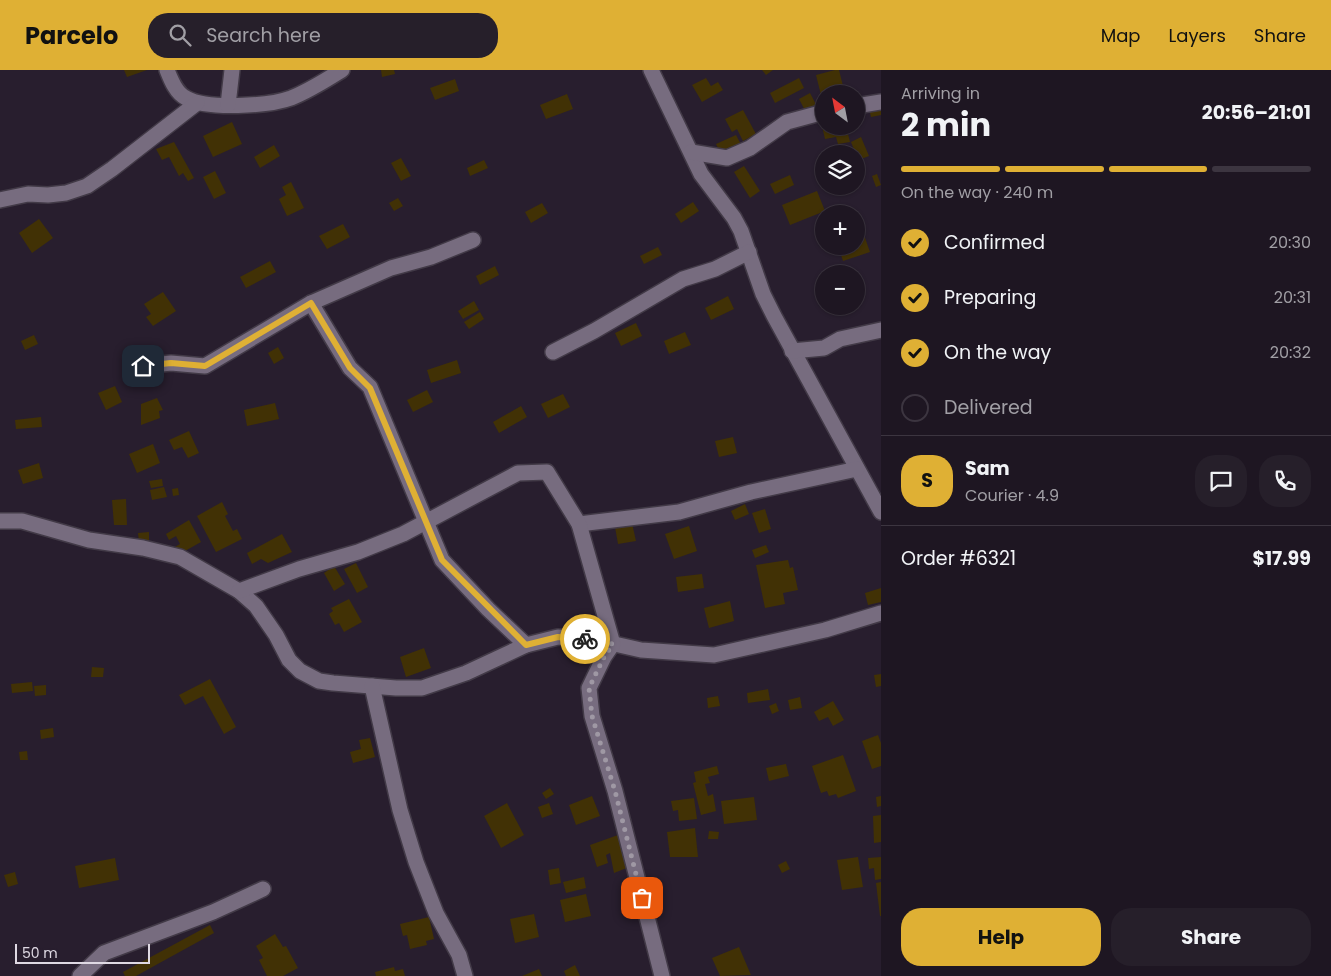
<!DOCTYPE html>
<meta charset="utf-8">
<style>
body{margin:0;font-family:Poppins,sans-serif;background:#261f2a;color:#f1f3f6;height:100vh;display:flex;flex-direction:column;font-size:19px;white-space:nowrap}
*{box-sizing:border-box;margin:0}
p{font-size:16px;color:#a19fa5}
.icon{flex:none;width:28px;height:28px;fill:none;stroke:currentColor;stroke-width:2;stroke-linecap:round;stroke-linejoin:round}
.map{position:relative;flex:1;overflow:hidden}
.panel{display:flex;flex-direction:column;background:#1e1622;width:450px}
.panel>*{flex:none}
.needle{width:32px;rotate:328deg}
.tools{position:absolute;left:815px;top:15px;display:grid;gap:10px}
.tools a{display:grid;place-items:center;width:50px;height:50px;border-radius:50%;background:#1e1622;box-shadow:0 1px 4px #0004,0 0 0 1px #3c3540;font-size:25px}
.scale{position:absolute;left:15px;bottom:12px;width:135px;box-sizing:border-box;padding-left:5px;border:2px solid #dfd9e3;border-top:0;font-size:14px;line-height:18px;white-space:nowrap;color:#dfd9e3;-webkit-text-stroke:4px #281e2e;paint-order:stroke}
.pin{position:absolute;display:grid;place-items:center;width:42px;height:42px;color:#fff;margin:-21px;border-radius:10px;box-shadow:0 2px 8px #0006}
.courier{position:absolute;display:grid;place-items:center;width:50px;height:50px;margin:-25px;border:4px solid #dfb034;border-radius:50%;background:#fff;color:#222;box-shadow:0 1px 6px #0007}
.head em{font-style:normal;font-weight:700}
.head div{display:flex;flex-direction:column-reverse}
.head{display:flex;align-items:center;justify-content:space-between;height:85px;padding:0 20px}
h1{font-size:32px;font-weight:700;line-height:38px}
.bar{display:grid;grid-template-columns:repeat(4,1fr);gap:8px 5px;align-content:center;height:60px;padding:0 20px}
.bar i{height:6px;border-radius:4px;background:#3c3540}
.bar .on{background:#dfb034}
.bar p{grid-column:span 4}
.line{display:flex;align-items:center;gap:12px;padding:0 20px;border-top:1px solid #3c3540}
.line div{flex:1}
.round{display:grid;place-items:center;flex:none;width:52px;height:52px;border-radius:20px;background:#261f2a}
ol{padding:0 20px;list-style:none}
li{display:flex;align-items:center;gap:15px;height:55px}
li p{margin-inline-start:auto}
li .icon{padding:5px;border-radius:50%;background:#dfb034;color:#111;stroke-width:4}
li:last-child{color:#a19fa5}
li i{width:28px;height:28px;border:2px solid #3c3540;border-radius:50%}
.cta{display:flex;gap:10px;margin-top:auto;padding:10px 20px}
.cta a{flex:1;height:58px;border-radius:20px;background:#dfb034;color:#111;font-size:20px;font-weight:700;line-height:58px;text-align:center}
.cta a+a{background:#261f2a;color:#f1f3f6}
header{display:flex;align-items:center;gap:30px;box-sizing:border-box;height:70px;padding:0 25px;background:#dfb034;color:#111}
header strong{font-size:24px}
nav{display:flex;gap:28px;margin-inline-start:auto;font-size:18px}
.search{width:350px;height:45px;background:#261f2a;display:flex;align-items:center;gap:12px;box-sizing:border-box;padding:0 18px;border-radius:20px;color:#a19fa5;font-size:19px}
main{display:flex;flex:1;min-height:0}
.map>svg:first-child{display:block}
</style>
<header>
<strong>Parcelo</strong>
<div class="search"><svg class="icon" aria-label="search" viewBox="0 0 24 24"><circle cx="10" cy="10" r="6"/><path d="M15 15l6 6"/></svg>Search here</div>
<nav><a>Map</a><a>Layers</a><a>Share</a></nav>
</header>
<main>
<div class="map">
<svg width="881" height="906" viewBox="0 0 881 906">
<rect width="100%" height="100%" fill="#281e2e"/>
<g fill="#413105">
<polygon points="124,0 147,0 127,7"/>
<polygon points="381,0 394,0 395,4 382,7"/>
<polygon points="762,0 773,0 766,5"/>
<polygon points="835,0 839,0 845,24 824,24 823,33 816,5"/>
<polygon points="706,8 711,16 718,12 723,20 702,32 692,15"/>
<polygon points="799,8 804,18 775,33 770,23"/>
<polygon points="455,9 459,21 435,30 430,18"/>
<polygon points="810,23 821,44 810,50 799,29"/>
<polygon points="567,24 573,39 546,49 540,35"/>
<polygon points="881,31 881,45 871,47 868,34"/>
<polygon points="743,40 756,64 743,71 737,59 732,62 725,49"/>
<polygon points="232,52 242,74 213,87 203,66"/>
<polygon points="822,56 846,56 850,72 838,74 836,67 825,69"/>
<polygon points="736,65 744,80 724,90 716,74"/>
<polygon points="861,67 869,86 856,91 856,84 850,84 855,82 851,72"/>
<polygon points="174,72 194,108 188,111 183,103 179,106 169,87 162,90 156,79"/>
<polygon points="274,75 280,86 260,98 254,87"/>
<polygon points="401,88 411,106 401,111 391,93"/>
<polygon points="484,90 488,98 470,106 467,98"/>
<polygon points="744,96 760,121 750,128 734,102"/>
<polygon points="215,101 226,123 214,129 203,107"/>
<polygon points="877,104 881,115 876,117 872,106"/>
<polygon points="790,105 794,115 775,124 770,114"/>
<polygon points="291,112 304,138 287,146 279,129 286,125 282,117"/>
<polygon points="817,121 825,141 790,155 782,135"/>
<polygon points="398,128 403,136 394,141 389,133"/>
<polygon points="693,132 699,141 681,153 675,144"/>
<polygon points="542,133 548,143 531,153 525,142"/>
<polygon points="39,149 53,168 32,183 19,163"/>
<polygon points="343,154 350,167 327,179 319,166"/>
<polygon points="864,165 870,182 843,191 838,176 856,176 856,167"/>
<polygon points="658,177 662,185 644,194 640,186"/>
<polygon points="270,191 276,202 246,218 240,207"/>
<polygon points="495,196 499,205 480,215 476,206"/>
<polygon points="163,222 176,241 153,256 146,247 151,244 144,234"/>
<polygon points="728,226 734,239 711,250 705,238"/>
<polygon points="474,231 479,240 463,249 458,241"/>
<polygon points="480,242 484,249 469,259 464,252"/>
<polygon points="636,253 642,266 621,276 615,263"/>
<polygon points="685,262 691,275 669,284 664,271"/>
<polygon points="34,265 38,274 25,280 21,271"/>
<polygon points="278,277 284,288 274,294 268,283"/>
<polygon points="457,290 461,303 431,313 427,300"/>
<polygon points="115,316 122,332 106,340 98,323"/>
<polygon points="427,320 433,332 413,342 407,330"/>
<polygon points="563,324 570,337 548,348 541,334"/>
<polygon points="157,328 163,340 159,341 160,348 141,355 141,334"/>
<polygon points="275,333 279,349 247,356 244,340"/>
<polygon points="521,336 527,347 499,363 493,352"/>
<polygon points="41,347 42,357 16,359 15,350"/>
<polygon points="189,361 199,383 188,388 182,377 174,380 169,370"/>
<polygon points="733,367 737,383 719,387 715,371"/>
<polygon points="153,374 160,393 137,403 129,384"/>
<polygon points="39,393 43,408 23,414 18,400"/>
<polygon points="162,409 163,416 151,418 149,411"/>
<polygon points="164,417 167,427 152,430 150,420"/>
<polygon points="178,418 179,425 173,426 172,419"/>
<polygon points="126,429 127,455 114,455 112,430"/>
<polygon points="222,432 228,444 225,446 233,461 237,459 242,469 216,482 197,446"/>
<polygon points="745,434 749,444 735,450 731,441"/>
<polygon points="765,439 771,459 759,463 752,443"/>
<polygon points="189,450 201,472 185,481 183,479 177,482 175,477 180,474 176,466 169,470 166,464"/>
<polygon points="632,453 636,471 618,474 615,457"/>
<polygon points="689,456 697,481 674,489 665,464"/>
<polygon points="149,462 149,472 139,472 138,463"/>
<polygon points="282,464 292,482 268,493 261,489 252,494 247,483"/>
<polygon points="766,475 769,482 755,488 752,480"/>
<polygon points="788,490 790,498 793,497 798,520 783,523 785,534 765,538 756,495"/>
<polygon points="356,493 368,517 357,523 344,499"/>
<polygon points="334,496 345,514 334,521 324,503"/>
<polygon points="702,504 704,518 678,522 676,507"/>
<polygon points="881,518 881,532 868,535 865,523"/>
<polygon points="349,529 362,552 344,562 339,553 335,555 329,544 333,541 331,538"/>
<polygon points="730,531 734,551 709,558 704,538"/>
<polygon points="424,578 431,598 406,607 400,587"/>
<polygon points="92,597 104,598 103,607 91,607"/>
<polygon points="881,604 881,616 876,617 874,605"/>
<polygon points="210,609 236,657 224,664 203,626 185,635 179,625"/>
<polygon points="32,612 33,621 12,623 11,614"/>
<polygon points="46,615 46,625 35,626 34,616"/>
<polygon points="768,619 770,630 748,633 747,623"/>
<polygon points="718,626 720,636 708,638 707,628"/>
<polygon points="800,627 802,638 790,640 788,630"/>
<polygon points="833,631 844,650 833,656 828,647 819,651 814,642"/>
<polygon points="776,633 779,641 772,644 769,636"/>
<polygon points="53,658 54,667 41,669 40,660"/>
<polygon points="878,665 881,673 881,696 872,699 862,671"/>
<polygon points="370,668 375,687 353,693 350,682 361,679 359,670"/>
<polygon points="27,681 28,690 20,690 19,682"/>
<polygon points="843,685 856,721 838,728 836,724 829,726 827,721 821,723 812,696"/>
<polygon points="786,694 789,706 769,711 766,698"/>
<polygon points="717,696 719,704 708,707 710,713 705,714 708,726 713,724 716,741 701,745 693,713 696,712 694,702"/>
<polygon points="550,718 554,724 546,729 542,723"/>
<polygon points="592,726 600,746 576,755 569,735"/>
<polygon points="881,726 881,736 877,737 876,727"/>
<polygon points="754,727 757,750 724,754 721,731"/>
<polygon points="694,728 697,749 679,751 678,740 673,741 671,731"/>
<polygon points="507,733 524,765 501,778 484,746"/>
<polygon points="549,733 553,744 542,748 538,737"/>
<polygon points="881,745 881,772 874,773 873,746"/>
<polygon points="695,758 698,787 670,787 667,762"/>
<polygon points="709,761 719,762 718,769 708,769"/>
<polygon points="618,765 629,797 614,803 610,783 606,785 608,793 597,797 590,775"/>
<polygon points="858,787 863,817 842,820 837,790"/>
<polygon points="881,787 881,809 875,810 874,798 869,799 868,788"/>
<polygon points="115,788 119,810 79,818 75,796"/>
<polygon points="786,791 790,799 782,803 778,795"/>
<polygon points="559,798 561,813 550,815 548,800"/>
<polygon points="15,802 18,814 8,817 4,805"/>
<polygon points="584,807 586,818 566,823 563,812"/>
<polygon points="881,812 881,846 880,846 876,813"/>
<polygon points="586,824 591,846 565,852 560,830"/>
<polygon points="534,844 539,867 515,873 510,849"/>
<polygon points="429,847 434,869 426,871 427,875 410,879 407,865 403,866 400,854"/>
<polygon points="210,855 214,863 136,906 125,906 123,902"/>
<polygon points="275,864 283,877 286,876 298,898 283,906 267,906 259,890 263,888 256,876"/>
<polygon points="739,877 751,905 720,906 712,888"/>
<polygon points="575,895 580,906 566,906 564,901"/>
<polygon points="394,897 395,901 403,899 405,906 376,906 375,902"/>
<polygon points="539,899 542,906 522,906"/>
</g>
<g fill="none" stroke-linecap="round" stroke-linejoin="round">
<defs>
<g id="street">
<path d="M 167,0 C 171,10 176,23 186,28 C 207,40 269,36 291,28 C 309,21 326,10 342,0"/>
<polyline points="651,0 701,104 734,148 741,161 763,224 774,246 881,442"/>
<polyline points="228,35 232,0"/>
<polyline points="856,36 881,32"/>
<polyline points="691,82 727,88 750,78 787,52 824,42"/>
<polyline points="0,130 28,124 48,125 66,123 87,116 112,99 197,33"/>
<polyline points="311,233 350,298 370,317 442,490 488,539 526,575"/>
<polyline points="792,281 824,278 840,269 881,260"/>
<polyline points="553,282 594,261 683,209 715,199 749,182"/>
<polyline points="143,296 171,293 205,296 311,233 391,198 431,187 473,170"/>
<polyline points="0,451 22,451 89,470 143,478 180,487 239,521 256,536 276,565 289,590 300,601 319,611 333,613 396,618 422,618 466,603 526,575 558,567 597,570 641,580 714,585 825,560 881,543"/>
<polyline points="579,454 679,442 751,422 857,399"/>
<polyline points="239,521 299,499 358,482 403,464 518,403 547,402 579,454 613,574 604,587 589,618 592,646 615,721 662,906"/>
<polyline points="372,616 400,740 416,792 436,843 459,885 465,906"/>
<polyline points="80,906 104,883 213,842 263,819"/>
</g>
</defs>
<use href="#street" stroke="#423a47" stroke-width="18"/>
<use href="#street" stroke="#776c7f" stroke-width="15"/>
</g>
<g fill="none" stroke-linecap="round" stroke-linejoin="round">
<polyline stroke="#9f98a4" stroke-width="5" stroke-dasharray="0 9" points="585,569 613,574 604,587 589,618 592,646 615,721 642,828"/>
<polyline stroke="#dfb034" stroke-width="6" points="143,296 171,293 205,296 311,233 350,298 370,318 442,490 526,575 558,567 585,569"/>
</g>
</svg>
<div class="tools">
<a><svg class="needle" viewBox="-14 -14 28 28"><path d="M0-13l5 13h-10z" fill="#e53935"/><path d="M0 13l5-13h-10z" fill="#a19fa5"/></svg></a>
<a><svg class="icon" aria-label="layers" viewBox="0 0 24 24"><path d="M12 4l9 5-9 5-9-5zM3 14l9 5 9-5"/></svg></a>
<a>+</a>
<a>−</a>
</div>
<div class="scale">50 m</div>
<div class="pin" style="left:642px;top:828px;background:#ea580c"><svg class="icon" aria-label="bag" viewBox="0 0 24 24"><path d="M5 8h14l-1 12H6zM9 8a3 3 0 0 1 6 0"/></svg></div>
<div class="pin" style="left:143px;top:296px;background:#1f2937"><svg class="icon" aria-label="home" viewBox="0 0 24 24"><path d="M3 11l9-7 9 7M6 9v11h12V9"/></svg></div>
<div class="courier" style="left:585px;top:569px"><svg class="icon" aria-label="bike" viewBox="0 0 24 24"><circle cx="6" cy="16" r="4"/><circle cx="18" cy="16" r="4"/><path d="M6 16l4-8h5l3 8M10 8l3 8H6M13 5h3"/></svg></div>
</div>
<section class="panel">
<div class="head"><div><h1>2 min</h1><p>Arriving in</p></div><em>20:56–21:01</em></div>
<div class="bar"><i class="on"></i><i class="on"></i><i class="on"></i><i></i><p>On the way · 240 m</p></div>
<ol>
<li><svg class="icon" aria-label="check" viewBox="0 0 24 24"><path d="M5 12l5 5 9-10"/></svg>Confirmed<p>20:30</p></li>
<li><svg class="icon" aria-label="check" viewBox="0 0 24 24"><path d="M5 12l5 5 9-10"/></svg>Preparing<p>20:31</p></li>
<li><svg class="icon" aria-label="check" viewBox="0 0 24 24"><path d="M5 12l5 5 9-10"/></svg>On the way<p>20:32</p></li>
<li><i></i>Delivered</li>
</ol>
<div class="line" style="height:90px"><b class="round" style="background:#dfb034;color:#111">S</b><div><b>Sam</b><p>Courier · 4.9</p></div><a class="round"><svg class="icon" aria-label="chat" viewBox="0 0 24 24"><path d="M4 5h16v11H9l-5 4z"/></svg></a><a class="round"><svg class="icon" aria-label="phone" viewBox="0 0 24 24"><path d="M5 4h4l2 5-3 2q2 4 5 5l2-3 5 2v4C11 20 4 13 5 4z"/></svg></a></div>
<div class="line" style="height:65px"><div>Order #6321</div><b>$17.99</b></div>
<div class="cta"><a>Help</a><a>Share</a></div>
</section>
</main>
